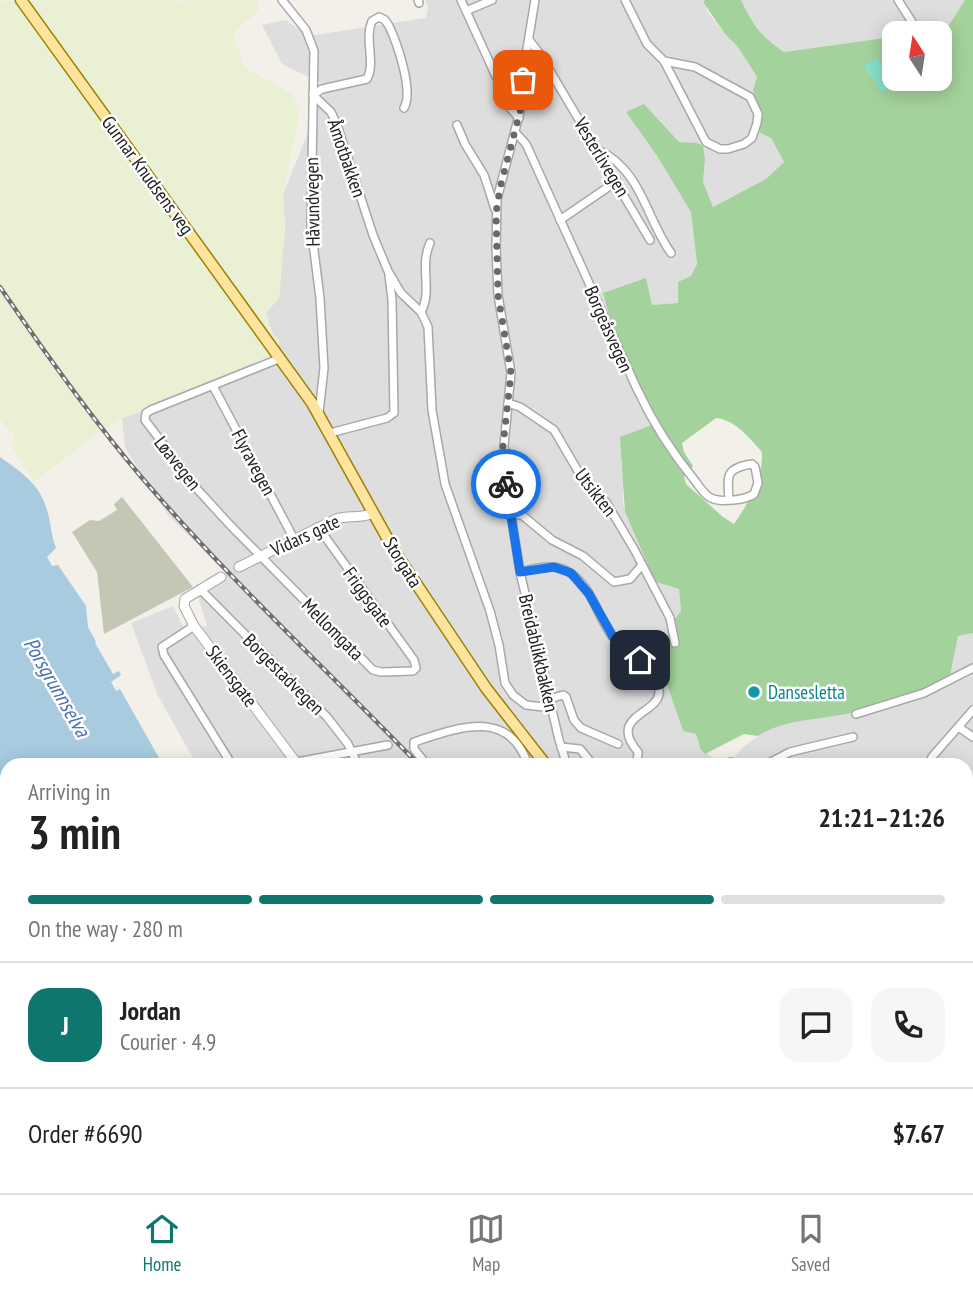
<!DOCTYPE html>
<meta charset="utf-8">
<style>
body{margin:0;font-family:"PT Sans Narrow",sans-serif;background:#f6f6f6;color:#222;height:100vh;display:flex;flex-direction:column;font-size:26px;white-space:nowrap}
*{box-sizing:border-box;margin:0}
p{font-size:23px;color:#767676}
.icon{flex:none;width:38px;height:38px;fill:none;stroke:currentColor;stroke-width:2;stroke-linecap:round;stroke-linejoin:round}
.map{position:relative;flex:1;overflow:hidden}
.details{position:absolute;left:0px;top:758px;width:973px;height:436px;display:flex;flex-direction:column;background:#fff;border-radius:21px 21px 0 0;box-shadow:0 4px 18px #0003}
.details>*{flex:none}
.needle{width:46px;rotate:348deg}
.tools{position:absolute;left:882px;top:21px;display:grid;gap:14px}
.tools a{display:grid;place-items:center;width:70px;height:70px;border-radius:14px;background:#fff;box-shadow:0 4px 18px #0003;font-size:35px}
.pin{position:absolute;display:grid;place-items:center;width:60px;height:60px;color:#fff;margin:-30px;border-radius:14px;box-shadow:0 4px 10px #0006}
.courier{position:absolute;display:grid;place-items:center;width:70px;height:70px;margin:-35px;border:5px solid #1a73e8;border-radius:50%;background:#fff;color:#222;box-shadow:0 2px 9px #0007}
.summary em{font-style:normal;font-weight:600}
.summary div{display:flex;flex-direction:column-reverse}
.summary{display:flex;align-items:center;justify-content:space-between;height:119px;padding:0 28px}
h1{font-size:46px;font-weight:600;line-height:52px}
.bar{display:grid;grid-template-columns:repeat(4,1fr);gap:10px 7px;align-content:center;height:84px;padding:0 28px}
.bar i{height:9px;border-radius:5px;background:#e0e0e0}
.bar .current{background:#0f766e}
.bar p{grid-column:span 4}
.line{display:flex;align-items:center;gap:18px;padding:0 28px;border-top:2px solid #e0e0e0}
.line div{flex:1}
.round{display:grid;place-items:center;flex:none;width:74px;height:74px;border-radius:21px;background:#f6f6f6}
.tab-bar{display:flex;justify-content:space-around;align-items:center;height:98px;border-top:2px solid #e0e0e0;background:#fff;font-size:19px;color:#767676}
.tab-bar a{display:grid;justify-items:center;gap:4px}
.tab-bar .current{color:#0f766e}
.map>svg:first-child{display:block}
</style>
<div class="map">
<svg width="973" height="1193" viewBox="0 0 973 1193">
<rect width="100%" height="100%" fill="#f2f0e8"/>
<g fill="#dfdede">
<polygon points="425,0 705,0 703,2 709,14 725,34 738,47 757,77 753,90 760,112 760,133 771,138 784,162 766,179 713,207 703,182 705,160 679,143 644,104 635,125 657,156 691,212 697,265 679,303 652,305 635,389 652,425 621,461 624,477 623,502 625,512 647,563 650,580 679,589 681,611 669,626 670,632 663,644 649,648 638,657 664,676 683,731 696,734 700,748 722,765 197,765 158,696 131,623 173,606 185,631 207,626 196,590 226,573 168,515 125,448 122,418 182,398 273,335 266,313 279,298 285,227 283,194 327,86 282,64 262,25 286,20 308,36 426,18 428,7"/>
<polygon points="741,0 965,0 940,39 940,33 894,33 894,44 892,37 784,52 762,36 749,19"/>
<polygon points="973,633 973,809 966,808 966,765 746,765 735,757 743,747 772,727 816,718 843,715 958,636"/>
<polygon points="0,904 7,921 7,1114 0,1099"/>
<polygon points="973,916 973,1193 677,1193 676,1187 966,1186 966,926"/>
<polygon points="655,1186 655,1193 375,1193 372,1187"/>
<polygon points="96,1187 186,1187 191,1193 100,1193"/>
</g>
<polygon fill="#c4c7b3" points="122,497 193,587 104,634 97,572 72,532 90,520 99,521 117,510 114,504"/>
<polygon fill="#eaf0d3" points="176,0 178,4 187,0 257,0 259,11 233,32 244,67 292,94 300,109 283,194 285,227 279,298 266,313 273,335 279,339 279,355 182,398 122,418 99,432 34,482 10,444 14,442 14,433 9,431 0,419 0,1"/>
<path fill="#a4d29c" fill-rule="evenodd" d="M 705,0 L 741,0 C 754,27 759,34 784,52 L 892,37 L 894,79 L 940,79 L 940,39 L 965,0 L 973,0 L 973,633 L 958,636 L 949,680 C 915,694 878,709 841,715 C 813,720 783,720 758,736 L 744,734 L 705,754 L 700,748 L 696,734 L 683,731 L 664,676 L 638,656 L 649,648 L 663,644 L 670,632 L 669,626 L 681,611 L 679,589 L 650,580 L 644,570 L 647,563 L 625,512 L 620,437 L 652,425 C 632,382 614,339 603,293 L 646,278 L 652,305 L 678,303 L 678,282 L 691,276 L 697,264 L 691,212 L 657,156 L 626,112 L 644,104 L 679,142 L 697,143 L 703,146 L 705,160 L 703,182 L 713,207 L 766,179 L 784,162 L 771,138 L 760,133 L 760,112 L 753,90 L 757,77 L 738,47 L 725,34 L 703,2 ZM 716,418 C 736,420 749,438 762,452 C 763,480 749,502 734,524 L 723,517 L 686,484 L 684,477 L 693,466 L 684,452 L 682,443 Z"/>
<polygon fill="#84e2cc" points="877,58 895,84 882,93 864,66"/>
<g fill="#a8cbe0">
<path d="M 0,457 C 21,472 40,484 47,510 C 51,523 51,535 56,548 L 47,557 L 52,566 L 58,565 L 86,606 L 88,627 L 96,642 L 95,643 L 113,674 L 119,671 L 121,675 L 111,682 L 116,691 L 120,689 L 163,765 L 7,765 L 7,869 L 0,857 Z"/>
<polygon points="372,1187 375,1193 191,1193 186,1187"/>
</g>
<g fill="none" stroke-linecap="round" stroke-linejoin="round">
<polyline stroke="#c8c7c0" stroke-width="10" stroke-dasharray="10 5" stroke-linecap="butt" points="675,1186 675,1193"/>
<defs>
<g id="minor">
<polyline points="282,0 306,30 314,51 311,227 320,298 324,368 319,413"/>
<polyline points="418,0 419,3"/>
<polyline points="461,0 511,109 519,118"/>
<polyline points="535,0 524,67 522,104 497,199 496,247 498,295 511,373 504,446 508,496 520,572 559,740 567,765"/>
<polyline points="625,0 647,44 664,61 706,142 720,149 728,149 744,144 752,138 757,123 758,114 750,97 695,67 664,61"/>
<polyline points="898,0 919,33"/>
<polyline points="466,11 492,0"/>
<polyline points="529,40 540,54 650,240"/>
<path d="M 404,108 C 414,91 397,43 389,26 L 385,20 L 379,17 L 372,21 C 364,39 376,62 367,79 L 322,89 L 313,95 L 331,112 L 337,125 L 373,235 L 388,271 L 401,293 L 421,312 L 428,327 L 432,410 L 445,484 L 490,611 L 499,645 L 505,683 L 513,695 L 526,705 L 552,708"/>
<polyline points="457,125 465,144 484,175 495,209"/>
<path d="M 516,133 L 526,144 L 637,389 C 653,423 672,453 696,482 C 700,488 705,495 711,498 C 722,503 745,500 754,494 L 758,483 L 755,467 L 752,464 C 726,468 727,475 729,499"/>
<path d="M 598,150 C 641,169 646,218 671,253"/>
<polyline points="560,220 617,181"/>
<path d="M 421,312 C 433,290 419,267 430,243"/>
<polyline points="281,358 151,410 146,413 145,420 198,490 230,525 373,670 381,672 413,671 416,668 414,660 318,527"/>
<polyline points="213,386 294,539"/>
<polyline points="508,403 520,407 554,430 582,478 606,502 634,549 670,618 675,643"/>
<polyline points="330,433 387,418 394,413 392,300 389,275"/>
<polyline points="510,514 522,515 552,540 583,556 614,582 630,579 642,565"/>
<path d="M 520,572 C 535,569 553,563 567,571 C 594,586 597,620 616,641 C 628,654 661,672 659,693 C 658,714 607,716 638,752 L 637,765"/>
<polyline points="200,589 327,717 348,744 358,765"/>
<polyline points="194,626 162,647 164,655 232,765"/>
<polyline points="549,699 563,695 566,697 574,720 581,728 618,744"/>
<polyline points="856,714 924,693 973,668"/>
<polyline points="960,728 973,737"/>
<polyline points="561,747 580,749 593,765"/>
<polyline points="297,762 388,745"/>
<polyline points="724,764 731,762 742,765"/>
<path d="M 427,765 L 414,749 L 414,742 C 457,728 509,707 528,765"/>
<polyline points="708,765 725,765"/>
<polyline points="765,765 790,752 853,737"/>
<polyline points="929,765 932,757 973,710"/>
<polyline points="966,950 973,957"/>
<polyline points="966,1055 973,1059"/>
<path d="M 0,1058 C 6,1079 10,1099 0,1120"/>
<polyline points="0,1157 7,1170"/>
<polyline points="966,1170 973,1165"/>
<polyline points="14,1186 16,1193"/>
<polyline points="59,1186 61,1193"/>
<polyline points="610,1186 612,1193"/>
<polyline points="837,1186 839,1193"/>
<polyline points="455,1193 457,1186"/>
<polyline points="718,1193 718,1186"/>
<polyline points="928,1193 939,1186"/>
</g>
<g id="tertiary">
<path d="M 239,567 L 336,519 C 349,515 361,519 373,513"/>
<polyline points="221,577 185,599 184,606 194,626 298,765"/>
<polyline points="432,1186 435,1193"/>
<polyline points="546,1193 548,1186"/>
</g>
<polyline id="secondary" points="966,817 973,817"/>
<polyline id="primary" points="21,0 312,403 395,552 486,688 546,765"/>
</defs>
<use href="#minor" stroke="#a8a8a8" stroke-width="10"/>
<use href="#tertiary" stroke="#a8a8a8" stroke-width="11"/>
<use href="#secondary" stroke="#5f7f02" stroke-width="12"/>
<use href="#primary" stroke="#9f8100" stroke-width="13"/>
<use href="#minor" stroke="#fff" stroke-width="7"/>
<use href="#tertiary" stroke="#fff" stroke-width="9"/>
<use href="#secondary" stroke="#effcbc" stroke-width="10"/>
<use href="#primary" stroke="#ffe4a0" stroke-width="10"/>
<defs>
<g id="rail">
<path d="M 0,287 C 45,353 91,418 143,479 C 229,579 327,670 419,765"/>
<polyline points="660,1186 661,1193"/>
</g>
</defs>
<use href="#rail" stroke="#6f6f6f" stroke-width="4.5"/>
<use href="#rail" stroke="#fff" stroke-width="2" stroke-dasharray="5" stroke-linecap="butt"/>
</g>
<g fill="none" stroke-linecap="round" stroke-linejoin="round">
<polyline stroke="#6a6967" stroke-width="7" stroke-dasharray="0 12.6" points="506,484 503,446 511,373 498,295 496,213 500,188 522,104 523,80"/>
<polyline stroke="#1a73e8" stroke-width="9" points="506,484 520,572 554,567 571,573 589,594 616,642 640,660"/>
</g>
<circle fill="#0f9aa8" stroke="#fff" stroke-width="2.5" cx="754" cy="692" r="7"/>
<g text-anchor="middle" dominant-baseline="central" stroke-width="5" stroke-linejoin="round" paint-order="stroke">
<g font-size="19" fill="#212121" stroke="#fff">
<text transform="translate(602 157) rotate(59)">Vesterlivegen</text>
<text transform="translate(347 158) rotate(71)">Åmotbakken</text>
<text transform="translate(148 175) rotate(54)">Gunnar Knudsens veg</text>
<text transform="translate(312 202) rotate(-91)">Håvundvegen</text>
<text transform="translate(609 329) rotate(66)">Borgeåsvegen</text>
<text transform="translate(254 462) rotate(62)">Flyravegen</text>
<text transform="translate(178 463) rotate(52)">Løavegen</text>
<text transform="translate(596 492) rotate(52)">Utsikten</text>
<text transform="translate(305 535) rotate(-25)">Vidars gate</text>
<text transform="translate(403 562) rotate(58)">Storgata</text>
<text transform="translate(368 597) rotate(54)">Friggsgate</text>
<text transform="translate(333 629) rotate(45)">Mellomgata</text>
<text transform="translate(539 653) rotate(77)">Breidablikkbakken</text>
<text transform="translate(284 674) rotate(45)">Borgestadvegen</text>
<text transform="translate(232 676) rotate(53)">Skiensgate</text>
</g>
<g font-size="19" fill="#0d838f" stroke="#fff" text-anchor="start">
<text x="768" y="692">Dansesletta</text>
</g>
<g font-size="21" font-style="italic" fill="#496fb5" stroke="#fff">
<text transform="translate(57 687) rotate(60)">Porsgrunnselva</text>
</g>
</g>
</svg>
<div class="tools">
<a><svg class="needle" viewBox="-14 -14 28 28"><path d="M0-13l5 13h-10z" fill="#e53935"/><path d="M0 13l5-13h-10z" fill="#767676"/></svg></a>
</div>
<div class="pin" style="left:523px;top:80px;background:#ea580c"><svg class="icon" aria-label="bag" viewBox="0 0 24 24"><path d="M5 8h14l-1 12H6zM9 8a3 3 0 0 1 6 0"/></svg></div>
<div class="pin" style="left:640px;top:660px;background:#1f2937"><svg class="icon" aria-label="home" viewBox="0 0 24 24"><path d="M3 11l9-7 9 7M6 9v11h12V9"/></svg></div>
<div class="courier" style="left:506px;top:484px"><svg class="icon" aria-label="bike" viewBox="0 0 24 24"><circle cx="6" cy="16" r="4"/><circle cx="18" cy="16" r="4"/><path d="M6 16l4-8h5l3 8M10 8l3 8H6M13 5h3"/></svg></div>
<section class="details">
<div class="summary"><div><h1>3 min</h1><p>Arriving in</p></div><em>21:21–21:26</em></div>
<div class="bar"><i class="current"></i><i class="current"></i><i class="current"></i><i></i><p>On the way · 280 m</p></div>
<div class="line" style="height:126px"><b class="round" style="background:#0f766e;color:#fff">J</b><div><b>Jordan</b><p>Courier · 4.9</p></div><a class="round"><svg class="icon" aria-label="chat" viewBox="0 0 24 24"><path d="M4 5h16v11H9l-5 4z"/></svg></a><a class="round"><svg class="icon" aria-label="phone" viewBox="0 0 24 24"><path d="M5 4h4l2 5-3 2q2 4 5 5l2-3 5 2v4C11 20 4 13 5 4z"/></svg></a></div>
<div class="line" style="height:91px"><div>Order #6690</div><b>$7.67</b></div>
</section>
</div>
<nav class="tab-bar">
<a class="current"><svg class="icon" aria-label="home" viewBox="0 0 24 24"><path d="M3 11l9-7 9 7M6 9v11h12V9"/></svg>Home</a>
<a><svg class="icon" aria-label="map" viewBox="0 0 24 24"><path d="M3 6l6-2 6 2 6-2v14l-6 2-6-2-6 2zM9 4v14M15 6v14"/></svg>Map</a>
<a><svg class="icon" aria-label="saved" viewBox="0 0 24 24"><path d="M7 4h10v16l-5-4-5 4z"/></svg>Saved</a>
</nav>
